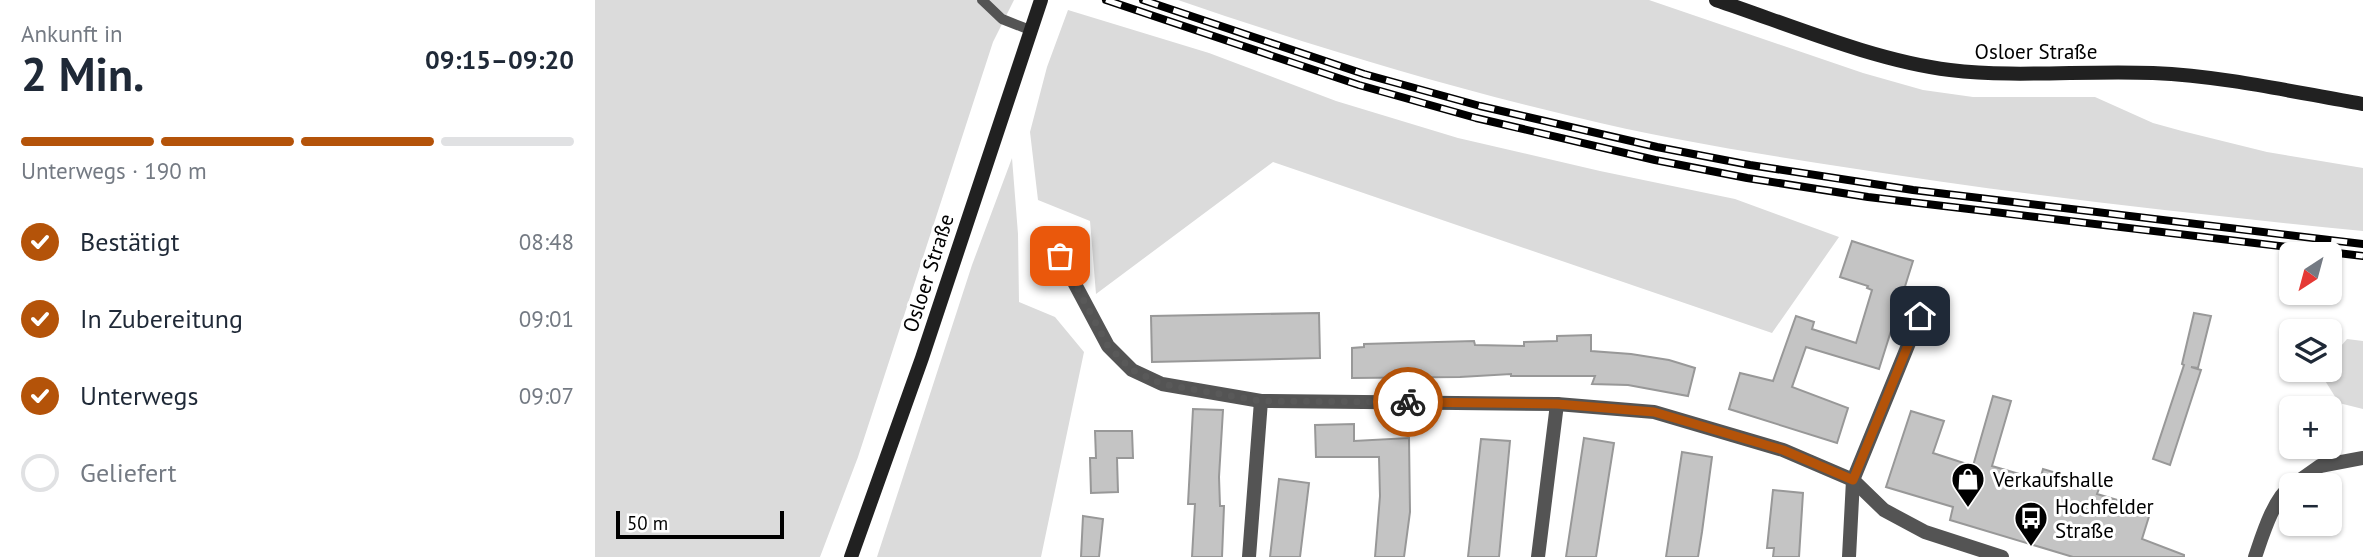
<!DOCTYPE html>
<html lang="de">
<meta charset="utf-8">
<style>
body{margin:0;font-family:"PT Sans",sans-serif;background:#f6f6f7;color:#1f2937;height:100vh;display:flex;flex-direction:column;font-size:26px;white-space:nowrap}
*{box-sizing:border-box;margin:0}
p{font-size:23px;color:#747a83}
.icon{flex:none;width:38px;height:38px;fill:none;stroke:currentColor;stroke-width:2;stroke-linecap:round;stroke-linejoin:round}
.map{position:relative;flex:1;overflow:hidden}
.drawer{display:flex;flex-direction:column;background:#fff;width:595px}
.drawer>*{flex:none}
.needle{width:46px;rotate:216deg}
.controls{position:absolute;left:1684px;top:242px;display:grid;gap:14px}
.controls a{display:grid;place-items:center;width:63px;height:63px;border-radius:10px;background:#fff;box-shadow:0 2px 5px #0004;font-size:35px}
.scale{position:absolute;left:21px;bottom:18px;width:168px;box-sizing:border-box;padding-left:7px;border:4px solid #000;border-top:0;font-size:19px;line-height:24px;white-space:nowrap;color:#000;-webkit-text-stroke:5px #fff;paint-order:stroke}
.pin{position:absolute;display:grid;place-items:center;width:60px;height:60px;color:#fff;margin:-30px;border-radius:14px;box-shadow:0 4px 10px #0006}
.courier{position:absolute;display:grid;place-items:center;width:70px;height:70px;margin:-35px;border:5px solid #b45309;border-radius:50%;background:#fff;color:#222;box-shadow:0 2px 9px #0007}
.headline em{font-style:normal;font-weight:600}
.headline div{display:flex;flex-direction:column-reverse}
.headline{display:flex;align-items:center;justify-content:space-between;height:119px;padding:0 21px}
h1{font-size:46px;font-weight:600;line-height:52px}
.bar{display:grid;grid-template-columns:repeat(4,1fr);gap:10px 7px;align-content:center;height:84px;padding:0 21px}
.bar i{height:9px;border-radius:5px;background:#e0e1e3}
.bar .active{background:#b45309}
.bar p{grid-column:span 4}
ol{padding:0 21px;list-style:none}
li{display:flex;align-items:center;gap:21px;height:77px}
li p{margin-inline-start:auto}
li .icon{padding:7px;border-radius:50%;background:#b45309;color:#fff;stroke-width:4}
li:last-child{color:#747a83}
li i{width:38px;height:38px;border:4px solid #e0e1e3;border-radius:50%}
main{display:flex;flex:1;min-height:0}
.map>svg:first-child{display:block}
</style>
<main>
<section class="drawer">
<div class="headline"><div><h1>2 Min.</h1><p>Ankunft in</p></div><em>09:15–09:20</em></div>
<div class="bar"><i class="active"></i><i class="active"></i><i class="active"></i><i></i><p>Unterwegs · 190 m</p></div>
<ol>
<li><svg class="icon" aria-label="check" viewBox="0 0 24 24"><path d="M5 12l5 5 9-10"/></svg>Bestätigt<p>08:48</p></li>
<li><svg class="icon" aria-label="check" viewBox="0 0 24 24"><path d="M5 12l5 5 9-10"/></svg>In Zubereitung<p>09:01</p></li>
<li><svg class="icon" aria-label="check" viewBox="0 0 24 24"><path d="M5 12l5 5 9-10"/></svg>Unterwegs<p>09:07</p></li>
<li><i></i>Geliefert</li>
</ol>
</section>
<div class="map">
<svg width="1768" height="557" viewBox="0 0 1768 557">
<rect width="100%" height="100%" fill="#fff"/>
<g fill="#dbdbdb">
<polygon points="0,0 419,0 398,42 263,457 225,557 0,557"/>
<path d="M 583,0 L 1054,0 L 1268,73 L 1328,90 L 1378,97 L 1500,97 L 1558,123 L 1587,131 L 1672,152 L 1768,168 L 1768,231 C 1597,214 1425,195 1255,168 C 1163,154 1070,139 980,117 C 845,85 714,45 583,0 Z"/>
<polygon points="473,10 614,53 741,101 863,138 1005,171 1140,199 1244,237 1177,333 678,162 501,294 495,221 443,200 435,132 452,67"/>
<polygon points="417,158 423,234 424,302 460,317 489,352 446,557 282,557 377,265"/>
<polygon points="1752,339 1768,341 1768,409 1744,403 1724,371 1726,369 1734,369 1734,360"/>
</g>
<g fill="#c4c4c4" stroke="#989898" stroke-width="2">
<polygon points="1257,241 1318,261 1284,369 1211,347 1197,387 1253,408 1242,443 1134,409 1145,373 1178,381 1201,316 1219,322 1217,329 1261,343 1277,290 1272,288 1273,286 1245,277"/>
<polygon points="724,313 725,358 557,362 556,316"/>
<polygon points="1599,313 1616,316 1603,368 1596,367 1606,370 1575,465 1558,459 1589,365 1587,364"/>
<polygon points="996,335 996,351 1036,354 1074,360 1100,368 1093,396 1033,385 997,384 1000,376 916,376 916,374 865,377 757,378 757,348 769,347 769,344 879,341 880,345 929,346 929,342 962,341 962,336"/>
<polygon points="1398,396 1416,401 1397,466 1445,480 1448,469 1505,486 1502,494 1556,510 1547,539 1589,555 1589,557 1478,557 1355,520 1358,507 1291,487 1316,411 1349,421 1338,453 1378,466"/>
<polygon points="598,409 628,410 624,477 625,506 629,506 627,557 597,557 600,504 593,504"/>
<polygon points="759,424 759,441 814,438 815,512 809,557 780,557 785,496 784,457 721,457 720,425"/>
<polygon points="500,431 537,431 538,458 522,458 523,492 496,493 495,458 501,458"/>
<polygon points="989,438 1019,443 1001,557 971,557"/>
<polygon points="886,439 915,441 904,557 873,557"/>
<polygon points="1087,452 1117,457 1107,532 1103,557 1071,557"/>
<polygon points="684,479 714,483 705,557 675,557"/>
<polygon points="1178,490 1208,493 1204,557 1178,557 1179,548 1172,548"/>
<polygon points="488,516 508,519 504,557 486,557"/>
</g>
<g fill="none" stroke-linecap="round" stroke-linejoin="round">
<polyline stroke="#545454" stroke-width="10" points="387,0 407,19 435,30"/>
<g stroke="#545454" stroke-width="14">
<polyline points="465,256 513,346 537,370 567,384 666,401 962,404 1059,412 1188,450 1258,480 1289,510 1330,532 1407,557"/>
<polyline points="1698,485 1725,466 1768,458"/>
<polyline points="654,557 666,401"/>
<polyline points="943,557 962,404"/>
<polyline points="1254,557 1258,480 1325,316"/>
<path d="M 1660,557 C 1667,537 1678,499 1696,486"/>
</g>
<g stroke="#212121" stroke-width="14">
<path d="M 1121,0 C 1193,24 1280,61 1355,70 C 1422,78 1490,70 1558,73 C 1629,76 1698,92 1768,104"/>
<polyline points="256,557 327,358 446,0"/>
</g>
<defs>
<g id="rail">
<polyline points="511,0 764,85 881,118 1060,160 1152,178 1273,197 1768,256"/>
<polyline points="548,0 769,74 885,106 1062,147 1155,165 1318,190 1768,244"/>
</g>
</defs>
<use href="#rail" stroke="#000" stroke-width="8"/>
<use href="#rail" stroke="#fff" stroke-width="5" stroke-dasharray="16" stroke-linecap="butt"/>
</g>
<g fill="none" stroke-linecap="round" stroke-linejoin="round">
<polyline stroke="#595959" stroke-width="7" stroke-dasharray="0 12.6" points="465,256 513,346 537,370 567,384 666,401 813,402"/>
<polyline stroke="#b45309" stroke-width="9" points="813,402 962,404 1059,412 1188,450 1258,480 1325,316"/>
</g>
<defs>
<symbol id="shop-pin" viewBox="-11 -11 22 30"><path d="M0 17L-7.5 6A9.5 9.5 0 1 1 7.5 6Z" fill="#000" stroke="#fff"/><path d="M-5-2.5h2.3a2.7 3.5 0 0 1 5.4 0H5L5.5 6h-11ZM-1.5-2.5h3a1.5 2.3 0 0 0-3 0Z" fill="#fff"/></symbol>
<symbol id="bus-pin" viewBox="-11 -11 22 30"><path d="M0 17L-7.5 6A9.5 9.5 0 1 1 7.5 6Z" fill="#000" stroke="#fff"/><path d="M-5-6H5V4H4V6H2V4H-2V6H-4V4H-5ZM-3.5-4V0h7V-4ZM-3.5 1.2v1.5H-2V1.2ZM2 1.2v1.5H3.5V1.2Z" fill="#fff"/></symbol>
</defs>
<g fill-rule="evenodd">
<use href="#shop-pin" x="1354" y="460" width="38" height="52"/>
<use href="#bus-pin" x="1417" y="499" width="38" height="52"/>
</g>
<g text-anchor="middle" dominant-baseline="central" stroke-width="6" stroke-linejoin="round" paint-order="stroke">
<g font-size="21" fill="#000" stroke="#fff">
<text x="1441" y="51">Osloer Straße</text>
<text transform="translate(333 273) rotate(-72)">Osloer Straße</text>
</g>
<g font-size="21" fill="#000" stroke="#fff" text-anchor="start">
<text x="1398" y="479">Verkaufshalle</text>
<text x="1460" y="506">Hochfelder<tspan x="1460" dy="24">Straße</tspan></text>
</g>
</g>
</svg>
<div class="controls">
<a><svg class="needle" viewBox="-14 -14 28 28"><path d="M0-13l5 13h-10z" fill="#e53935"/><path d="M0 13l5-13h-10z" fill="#747a83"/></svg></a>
<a><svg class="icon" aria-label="layers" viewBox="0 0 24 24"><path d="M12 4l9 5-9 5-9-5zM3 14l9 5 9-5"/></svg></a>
<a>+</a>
<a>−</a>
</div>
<div class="scale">50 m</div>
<div class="pin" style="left:465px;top:256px;background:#ea580c"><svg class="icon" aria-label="bag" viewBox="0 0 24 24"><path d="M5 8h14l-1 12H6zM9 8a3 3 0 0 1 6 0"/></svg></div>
<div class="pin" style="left:1325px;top:316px;background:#1f2937"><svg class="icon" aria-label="home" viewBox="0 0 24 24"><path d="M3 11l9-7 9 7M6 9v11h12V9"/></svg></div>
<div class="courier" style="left:813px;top:402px"><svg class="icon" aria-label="bike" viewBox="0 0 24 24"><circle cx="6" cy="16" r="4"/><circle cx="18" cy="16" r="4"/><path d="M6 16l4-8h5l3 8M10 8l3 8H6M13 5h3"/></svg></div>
</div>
</main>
